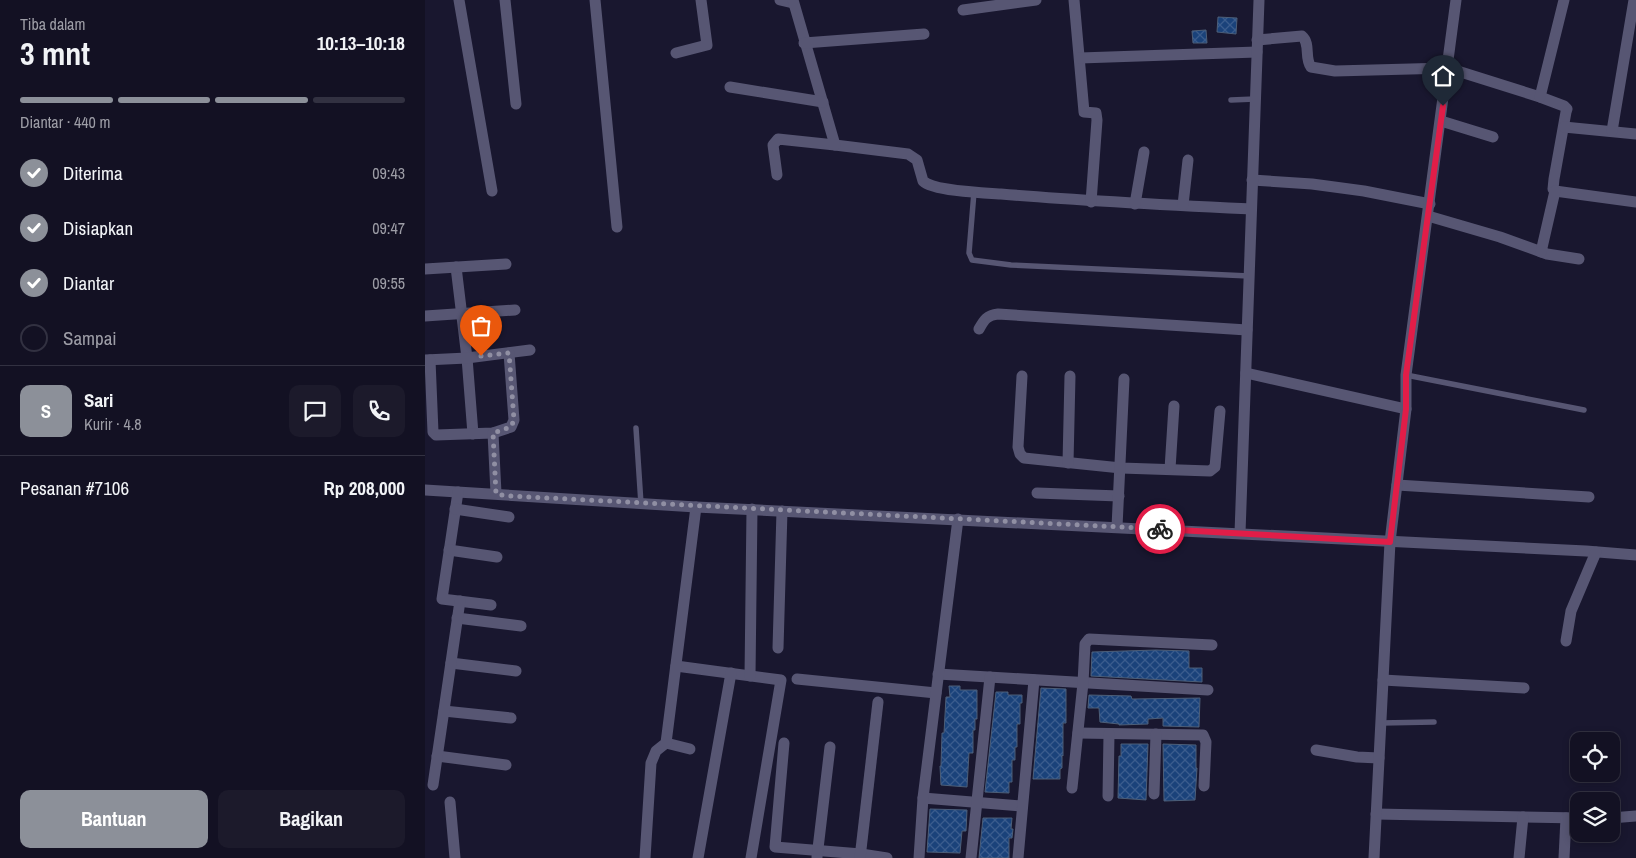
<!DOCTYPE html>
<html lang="id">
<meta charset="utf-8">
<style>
body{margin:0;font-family:"Archivo Narrow",sans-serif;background:#1c1a2b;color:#f1f3f6;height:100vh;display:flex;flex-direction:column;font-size:19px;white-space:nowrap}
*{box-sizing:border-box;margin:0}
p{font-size:16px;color:#9d9da6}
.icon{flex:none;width:28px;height:28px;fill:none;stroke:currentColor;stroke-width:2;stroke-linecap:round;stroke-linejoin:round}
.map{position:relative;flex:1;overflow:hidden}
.drawer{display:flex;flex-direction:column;background:#131123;width:425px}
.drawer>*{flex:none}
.buttons{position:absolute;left:1145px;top:732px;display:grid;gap:10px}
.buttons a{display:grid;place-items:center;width:50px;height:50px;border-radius:10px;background:#131123;box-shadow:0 2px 8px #0003,0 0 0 1px #323141;font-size:25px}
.pin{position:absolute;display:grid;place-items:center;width:42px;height:42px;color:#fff;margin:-51px -21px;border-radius:50% 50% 50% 0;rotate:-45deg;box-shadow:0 0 5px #0007}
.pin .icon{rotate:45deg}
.courier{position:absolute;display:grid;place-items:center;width:50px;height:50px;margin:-25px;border:4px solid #e11d48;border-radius:50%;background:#fff;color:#222;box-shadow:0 1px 6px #0007}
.summary em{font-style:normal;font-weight:700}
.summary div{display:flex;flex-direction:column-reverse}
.summary{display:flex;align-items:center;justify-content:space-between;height:85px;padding:0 20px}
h1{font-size:32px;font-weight:700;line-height:38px}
.bar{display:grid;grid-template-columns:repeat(4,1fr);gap:8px 5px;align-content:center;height:60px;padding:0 20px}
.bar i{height:6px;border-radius:4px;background:#323141}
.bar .selected{background:#8c9099}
.bar p{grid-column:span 4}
.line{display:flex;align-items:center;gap:12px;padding:0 20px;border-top:1px solid #323141}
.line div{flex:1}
.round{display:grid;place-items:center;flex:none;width:52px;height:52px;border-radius:10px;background:#1c1a2b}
ol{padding:0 20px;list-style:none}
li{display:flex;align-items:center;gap:15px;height:55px}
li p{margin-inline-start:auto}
li .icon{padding:5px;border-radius:50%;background:#8c9099;color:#fff;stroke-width:4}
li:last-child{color:#9d9da6}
li i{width:28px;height:28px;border:2px solid #323141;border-radius:50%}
.cta{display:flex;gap:10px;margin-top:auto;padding:10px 20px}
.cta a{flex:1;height:58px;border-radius:10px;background:#8c9099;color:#fff;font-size:20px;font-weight:700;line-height:58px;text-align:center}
.cta a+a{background:#1c1a2b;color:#f1f3f6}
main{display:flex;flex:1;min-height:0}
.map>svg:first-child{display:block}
</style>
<main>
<section class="drawer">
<div class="summary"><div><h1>3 mnt</h1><p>Tiba dalam</p></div><em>10:13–10:18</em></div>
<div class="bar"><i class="selected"></i><i class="selected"></i><i class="selected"></i><i></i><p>Diantar · 440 m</p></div>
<ol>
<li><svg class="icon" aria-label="check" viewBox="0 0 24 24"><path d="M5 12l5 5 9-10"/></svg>Diterima<p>09:43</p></li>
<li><svg class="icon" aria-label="check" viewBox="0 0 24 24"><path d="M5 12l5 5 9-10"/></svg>Disiapkan<p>09:47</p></li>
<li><svg class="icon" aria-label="check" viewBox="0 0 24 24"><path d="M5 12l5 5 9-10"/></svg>Diantar<p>09:55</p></li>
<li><i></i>Sampai</li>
</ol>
<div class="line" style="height:90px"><b class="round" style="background:#8c9099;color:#fff">S</b><div><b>Sari</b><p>Kurir · 4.8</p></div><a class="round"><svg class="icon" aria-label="chat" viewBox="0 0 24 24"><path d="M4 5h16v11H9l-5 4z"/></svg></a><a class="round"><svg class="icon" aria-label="phone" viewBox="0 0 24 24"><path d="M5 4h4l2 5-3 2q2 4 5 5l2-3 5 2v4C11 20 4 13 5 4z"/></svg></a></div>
<div class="line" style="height:65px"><div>Pesanan #7106</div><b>Rp 208,000</b></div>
<div class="cta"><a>Bantuan</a><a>Bagikan</a></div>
</section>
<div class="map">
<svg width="1211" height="858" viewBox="0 0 1211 858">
<defs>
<pattern id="building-cross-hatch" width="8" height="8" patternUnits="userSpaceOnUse" patternTransform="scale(1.25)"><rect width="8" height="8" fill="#1a427a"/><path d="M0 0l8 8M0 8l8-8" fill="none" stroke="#3a5c8d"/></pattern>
</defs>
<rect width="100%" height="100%" fill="#19172f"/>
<g fill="url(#building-cross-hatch)" stroke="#4c5e78">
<polygon points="793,17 812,18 811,34 792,32"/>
<polygon points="781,30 782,43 768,43 767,31"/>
<polygon points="731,650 764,651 764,668 777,668 777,682 666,676 667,652"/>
<polygon points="524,686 535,686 535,690 552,690 552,719 550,719 550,730 548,730 548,753 544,753 542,787 516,785 515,766 516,766 517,733 519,733 521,697 525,697"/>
<polygon points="616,688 641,689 641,723 638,723 638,756 637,755 637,768 635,769 635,779 608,779"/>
<polygon points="571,692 583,692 583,695 597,695 597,703 595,703 595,724 592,724 592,747 590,747 590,760 587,760 587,782 584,782 584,793 560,792"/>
<polygon points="664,695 706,696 707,699 775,698 774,727 738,726 738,718 723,719 723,724 694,725 694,724 675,722 674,708 663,708"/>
<polygon points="696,744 723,744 721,800 693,798 694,756 696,756"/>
<polygon points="738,744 771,745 771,768 772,768 770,800 739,801"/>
<polygon points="505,809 542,810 541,831 537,831 535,853 502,852"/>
<polygon points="558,818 587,818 586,829 588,829 587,838 584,838 584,858 554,858"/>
</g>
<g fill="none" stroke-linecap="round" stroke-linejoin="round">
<g stroke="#575673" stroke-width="5.5">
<polyline points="806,100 830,99"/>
<polyline points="549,192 544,253 547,260 586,265 824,276"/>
<polyline points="981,375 1159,410"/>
<polyline points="211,428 216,504"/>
<polyline points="956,723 1009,722"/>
</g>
<g stroke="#575673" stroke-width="11">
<polyline points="34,0 67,191"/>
<polyline points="80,0 91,104"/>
<polyline points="170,0 192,227"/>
<polyline points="355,0 368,3"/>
<path d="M 368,0 L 410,145 L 483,154 L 492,160 L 498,181 C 508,191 560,193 576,194 C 659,201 743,205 826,209"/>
<polyline points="649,0 659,112 671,113 672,120 666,202"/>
<polyline points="538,10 611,0"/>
<path d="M 832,40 L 877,36 C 886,44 879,58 886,67 L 910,71 L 1023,68 L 1115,97 L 1139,106 L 1142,109 L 1141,112 L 1129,179 L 1128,189 L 1130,191 L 1211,202"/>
<polyline points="379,43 499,34"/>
<polyline points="251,53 282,45 276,0"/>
<polyline points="655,58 832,52"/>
<polyline points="305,87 398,102"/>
<polyline points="1115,97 1139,0"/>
<polyline points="1016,121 1068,137"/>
<polyline points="1139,127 1211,134"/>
<polyline points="1187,131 1209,0"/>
<polyline points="352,175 348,145 353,139 410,145"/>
<polyline points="827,180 887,184 939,191 1005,204"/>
<polyline points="710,204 719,152"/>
<polyline points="758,205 763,160"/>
<polyline points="1003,216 1075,237 1122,254 1154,259"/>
<polyline points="1116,252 1130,191"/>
<polyline points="31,267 42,358 48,434"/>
<polyline points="0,269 81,264"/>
<polyline points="0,316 90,310"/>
<path d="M 554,329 C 559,320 562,315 573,314 L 822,330"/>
<polyline points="0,360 42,358 105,350"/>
<polyline points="5,360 8,432 11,435 68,433 86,427 89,420 84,353"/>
<polyline points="821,373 981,409"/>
<polyline points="597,376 593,447 595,454 599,458 696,468 785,471 790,467 795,411"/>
<polyline points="68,433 71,493"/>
<polyline points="643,463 645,376"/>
<polyline points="745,469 749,406"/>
<polyline points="972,485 1164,497"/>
<polyline points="0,490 271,507 1161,551 1211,555"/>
<polyline points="33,492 17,599 66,605"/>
<polyline points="612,493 694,496"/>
<polyline points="30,509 84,517"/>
<polyline points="692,527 699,379"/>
<polyline points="815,533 834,0"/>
<polyline points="24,550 72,557"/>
<polyline points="32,618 96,626"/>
<polyline points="1141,641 1146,611 1171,552"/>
<polyline points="353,648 357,511"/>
<polyline points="26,663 91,671"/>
<polyline points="251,666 356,680 326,858"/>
<polyline points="513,674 783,690"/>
<polyline points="325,676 327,509"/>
<polyline points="372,679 511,693"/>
<polyline points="958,680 1099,688"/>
<polyline points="19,711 86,718"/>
<polyline points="653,733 778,735 781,742 779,786"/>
<polyline points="241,743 265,749"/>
<polyline points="359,743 350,847 436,854 462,858"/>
<polyline points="891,750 932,757 954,758"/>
<polyline points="12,756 81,765"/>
<polyline points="8,785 35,601"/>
<polyline points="647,788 658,683 660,644 664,639 787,645"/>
<polyline points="729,794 731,734"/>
<polyline points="683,796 684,734"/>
<polyline points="498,798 597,806"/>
<polyline points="25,802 30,858"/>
<polyline points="951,814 1154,818"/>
<polyline points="1186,818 1211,816"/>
<polyline points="392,857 405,747"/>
<polyline points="220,858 226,763 231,751 241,743 271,507"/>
<polyline points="273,858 306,673"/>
<polyline points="435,858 453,702"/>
<polyline points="494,858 498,798 533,519"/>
<polyline points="546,858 565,677"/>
<polyline points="593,858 609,680"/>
<polyline points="949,858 965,542 981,409 981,375 1031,0"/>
<polyline points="1094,858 1098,817"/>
<polyline points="1139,858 1141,818"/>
</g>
</g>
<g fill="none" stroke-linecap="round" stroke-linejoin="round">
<polyline stroke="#908fa3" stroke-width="5" stroke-dasharray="0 9" points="56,356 84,353 89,420 86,427 68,433 71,494 84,496 735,529"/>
<polyline stroke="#e11d48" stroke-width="6" points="735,529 965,542 981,409 981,375 1018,106"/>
</g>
</svg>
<div class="buttons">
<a><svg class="icon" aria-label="locate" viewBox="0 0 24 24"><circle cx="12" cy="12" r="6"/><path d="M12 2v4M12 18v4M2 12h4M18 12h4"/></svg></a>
<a><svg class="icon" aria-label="layers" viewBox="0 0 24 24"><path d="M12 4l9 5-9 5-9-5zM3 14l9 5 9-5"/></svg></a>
</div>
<div class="pin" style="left:56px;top:356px;background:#ea580c"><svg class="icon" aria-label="bag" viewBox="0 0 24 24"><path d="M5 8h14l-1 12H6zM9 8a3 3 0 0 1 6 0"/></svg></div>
<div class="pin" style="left:1018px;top:106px;background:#1f2937"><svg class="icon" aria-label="home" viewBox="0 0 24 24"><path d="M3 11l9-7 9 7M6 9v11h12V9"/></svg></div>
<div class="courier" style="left:735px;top:529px"><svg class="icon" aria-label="bike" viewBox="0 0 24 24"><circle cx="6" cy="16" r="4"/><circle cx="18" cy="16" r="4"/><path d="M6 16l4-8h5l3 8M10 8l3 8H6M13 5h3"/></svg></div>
</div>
</main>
